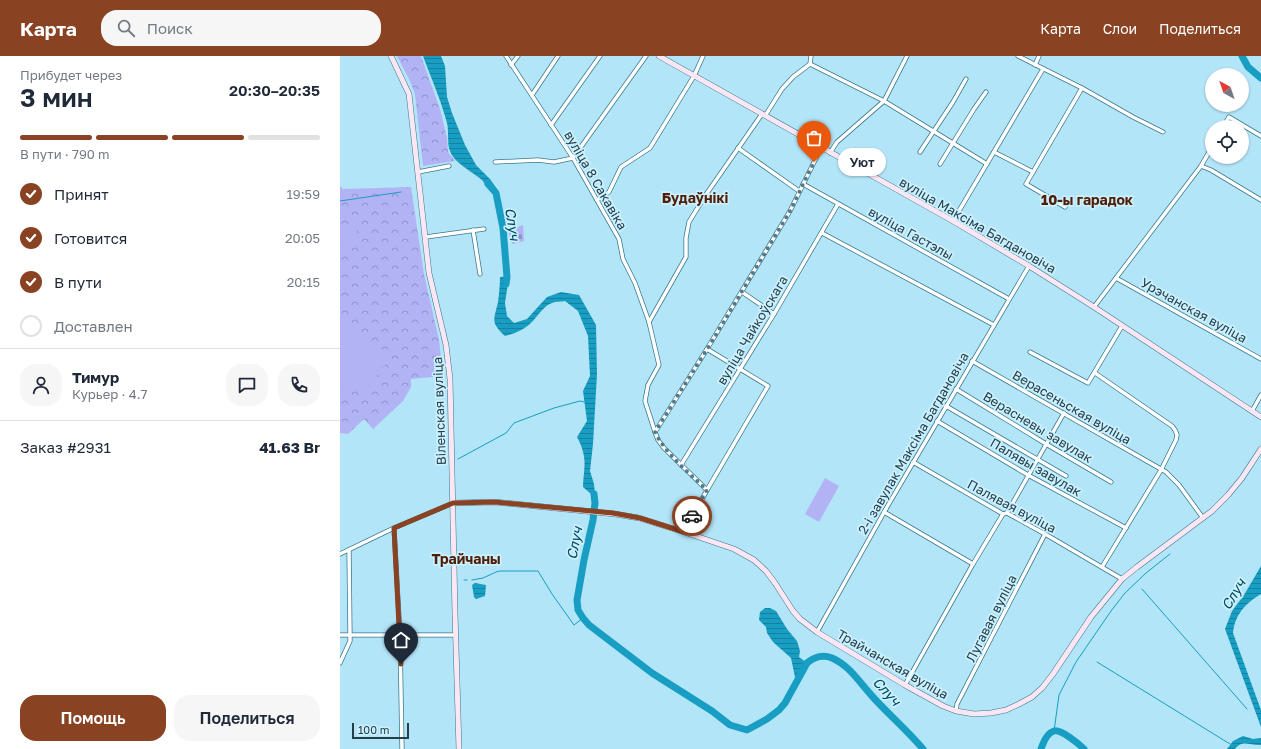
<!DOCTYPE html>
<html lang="ru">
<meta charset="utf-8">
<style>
body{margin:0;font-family:"Golos Text",sans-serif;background:#f6f6f7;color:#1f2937;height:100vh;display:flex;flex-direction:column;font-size:15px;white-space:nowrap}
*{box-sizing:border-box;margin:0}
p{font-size:13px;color:#747a83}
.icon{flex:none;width:22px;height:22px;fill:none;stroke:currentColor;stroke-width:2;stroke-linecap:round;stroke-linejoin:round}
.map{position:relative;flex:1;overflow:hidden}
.sheet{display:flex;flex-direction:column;background:#fff;width:340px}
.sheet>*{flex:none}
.needle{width:26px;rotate:320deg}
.buttons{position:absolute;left:865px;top:12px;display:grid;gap:8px}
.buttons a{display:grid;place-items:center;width:44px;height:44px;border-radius:50%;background:#fff;box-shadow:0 1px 3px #0004;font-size:20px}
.scale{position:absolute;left:12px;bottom:10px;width:57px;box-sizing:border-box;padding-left:4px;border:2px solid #243f48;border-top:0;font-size:11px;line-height:14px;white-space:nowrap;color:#243f48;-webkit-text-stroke:3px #cbf0ff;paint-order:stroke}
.pin{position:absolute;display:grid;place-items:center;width:34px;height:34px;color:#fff;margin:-41px -17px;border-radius:50% 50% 50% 0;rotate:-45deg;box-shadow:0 0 4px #0007}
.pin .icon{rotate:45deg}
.courier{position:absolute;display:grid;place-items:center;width:40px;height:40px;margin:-20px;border:3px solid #894222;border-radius:50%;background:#fff;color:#222;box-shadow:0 1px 5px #0007}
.bubble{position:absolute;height:28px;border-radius:14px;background:#fff;box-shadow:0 1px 3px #0004;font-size:13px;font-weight:600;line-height:28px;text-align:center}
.head em{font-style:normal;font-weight:600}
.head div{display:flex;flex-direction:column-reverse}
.head{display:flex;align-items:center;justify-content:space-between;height:68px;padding:0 20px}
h1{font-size:26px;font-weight:600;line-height:30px}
.bar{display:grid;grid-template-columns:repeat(4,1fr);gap:6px 4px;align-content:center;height:48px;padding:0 20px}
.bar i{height:5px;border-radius:3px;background:#e0e1e3}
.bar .selected{background:#894222}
.bar p{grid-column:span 4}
.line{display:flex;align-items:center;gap:10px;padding:0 20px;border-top:1px solid #e0e1e3}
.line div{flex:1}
.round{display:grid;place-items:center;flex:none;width:42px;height:42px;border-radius:16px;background:#f6f6f7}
ol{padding:0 20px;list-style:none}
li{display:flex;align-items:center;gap:12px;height:44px}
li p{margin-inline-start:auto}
li .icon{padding:4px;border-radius:50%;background:#894222;color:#fff;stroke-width:4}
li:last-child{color:#747a83}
li i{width:22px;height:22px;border:2px solid #e0e1e3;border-radius:50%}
.button{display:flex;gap:8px;margin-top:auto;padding:8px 20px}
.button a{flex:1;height:46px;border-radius:16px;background:#894222;color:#fff;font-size:16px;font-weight:600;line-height:46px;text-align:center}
.button a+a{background:#f6f6f7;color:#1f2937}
header{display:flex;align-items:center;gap:24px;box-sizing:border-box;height:56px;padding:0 20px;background:#894222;color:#fff}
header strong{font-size:19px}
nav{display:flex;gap:22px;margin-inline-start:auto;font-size:14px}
.search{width:280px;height:36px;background:#f6f6f7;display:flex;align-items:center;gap:10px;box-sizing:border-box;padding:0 14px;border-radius:16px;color:#747a83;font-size:15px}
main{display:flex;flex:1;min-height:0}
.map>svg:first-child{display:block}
</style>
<header>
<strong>Карта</strong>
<div class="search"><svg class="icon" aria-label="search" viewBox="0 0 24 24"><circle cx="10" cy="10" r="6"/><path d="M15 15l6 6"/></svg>Поиск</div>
<nav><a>Карта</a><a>Слои</a><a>Поделиться</a></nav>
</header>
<main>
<section class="sheet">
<div class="head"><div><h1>3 мин</h1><p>Прибудет через</p></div><em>20:30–20:35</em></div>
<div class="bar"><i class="selected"></i><i class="selected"></i><i class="selected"></i><i></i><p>В пути · 790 m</p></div>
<ol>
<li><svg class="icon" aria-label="check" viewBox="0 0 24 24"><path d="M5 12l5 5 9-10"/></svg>Принят<p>19:59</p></li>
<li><svg class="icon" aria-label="check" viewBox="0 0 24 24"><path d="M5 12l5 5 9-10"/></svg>Готовится<p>20:05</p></li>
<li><svg class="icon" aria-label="check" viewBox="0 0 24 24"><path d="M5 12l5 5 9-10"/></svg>В пути<p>20:15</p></li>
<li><i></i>Доставлен</li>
</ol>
<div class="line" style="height:72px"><a class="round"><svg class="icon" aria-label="person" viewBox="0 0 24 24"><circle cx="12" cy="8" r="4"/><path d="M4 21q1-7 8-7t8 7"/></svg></a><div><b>Тимур</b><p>Курьер · 4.7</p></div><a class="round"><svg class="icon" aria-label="chat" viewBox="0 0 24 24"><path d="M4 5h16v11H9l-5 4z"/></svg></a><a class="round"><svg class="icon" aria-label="phone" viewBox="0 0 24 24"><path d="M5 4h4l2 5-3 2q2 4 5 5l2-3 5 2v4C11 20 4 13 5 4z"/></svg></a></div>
<div class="line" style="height:52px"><div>Заказ #2931</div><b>41.63 Br</b></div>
<div class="button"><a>Помощь</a><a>Поделиться</a></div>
</section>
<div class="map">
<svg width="921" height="693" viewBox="0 0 921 693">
<defs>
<pattern id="cemetery-stones" width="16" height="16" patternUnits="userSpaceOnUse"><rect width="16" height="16" fill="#b2b3f5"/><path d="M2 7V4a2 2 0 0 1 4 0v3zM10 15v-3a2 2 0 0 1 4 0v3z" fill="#9193c8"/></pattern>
<pattern id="park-crowns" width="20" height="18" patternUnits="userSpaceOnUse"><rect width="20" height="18" fill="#b2b3f5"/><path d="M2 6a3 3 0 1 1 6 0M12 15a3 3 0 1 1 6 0" fill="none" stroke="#9193c8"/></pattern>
<pattern id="water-rules" width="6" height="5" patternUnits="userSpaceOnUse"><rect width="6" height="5" fill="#189ec2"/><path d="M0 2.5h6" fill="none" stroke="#1582a0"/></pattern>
</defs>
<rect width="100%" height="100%" fill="#b3e5f8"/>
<polygon fill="url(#cemetery-stones)" points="183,169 184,185 173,188 168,175"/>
<g fill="url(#park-crowns)">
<polygon points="57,0 81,0 100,53 107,82 108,96 115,105 83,110 75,38 69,23"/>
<polygon points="0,130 3,133 71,131 84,218 99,284 103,320 71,323 71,331 63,345 33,373 24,363 8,378 0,377"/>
</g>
<g fill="#b2b3f5">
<polygon points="1,171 17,172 16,189 0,188"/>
<path d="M 2,257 L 50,305 C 47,308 43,310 40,313 C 38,317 37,321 34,324 C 26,334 10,339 0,330 L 0,259 Z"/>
<polygon points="485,422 499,430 479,466 465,458"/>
</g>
<g fill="url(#water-rules)">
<path d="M 83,0 L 101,0 L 105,10 L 107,41 L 112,57 L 125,89 L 136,109 L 150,123 L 157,133 L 151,136 C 148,132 145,128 142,124 C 133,116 114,107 110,95 C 107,89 109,75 107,67 C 101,44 91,22 83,0 Z"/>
<path d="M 169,220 L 165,247 L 167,260 L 174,267 L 187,263 L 207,241 L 221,236 L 239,239 L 256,269 L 257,318 L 253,388 L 250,415 L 254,428 L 256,447 L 252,447 L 251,438 L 243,431 C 244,409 248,402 237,381 L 247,365 L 243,335 L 250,320 L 248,280 L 238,255 L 225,245 C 221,246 216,245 212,247 C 204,250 199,258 193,265 C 185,273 177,277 165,280 C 150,266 154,264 158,246 C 159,238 160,229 160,221 Z"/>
<path d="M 921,510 L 921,538 C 906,547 895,558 893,577 L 921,654 L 921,671 L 885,573 L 892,555 L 904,539 Z"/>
<polygon points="135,527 146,529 145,540 136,543 134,541 132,529"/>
<polygon points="425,552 430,552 436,555 447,573 457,585 460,595 459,601 467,607 456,626 451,602 433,586 427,577 426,571 419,564 420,556"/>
<path d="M 903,680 L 913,683 L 921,682 L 921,689 C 910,690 903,683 895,693 L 887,693 L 893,685 Z"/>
</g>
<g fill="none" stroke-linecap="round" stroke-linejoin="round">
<g stroke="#189ec2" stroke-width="1">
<polyline points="0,145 61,136"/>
<polyline points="118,403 166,377 174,367 214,352 240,345 245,346"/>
<polyline points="124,524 127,524"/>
<polyline points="132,524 143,522 156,516 160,515 198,515 212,538 234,569 243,562"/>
<polyline points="802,533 907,653"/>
<polyline points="757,606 890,688"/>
<polyline points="714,675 719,639 736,606 771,555 785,537 806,517 830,498"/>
</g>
<g stroke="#189ec2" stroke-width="7">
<polyline points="902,0 908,11 921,22"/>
<polyline points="148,128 156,137 163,172 167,221 166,228"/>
<path d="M 254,438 L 255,447 L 253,464 L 244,504 L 237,544 L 238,554 L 243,562 L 249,569 L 312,617 L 372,655 L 390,669 L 407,674 L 427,663 L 439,654 L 445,647 L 467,607 C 474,601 482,598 492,602 C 510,610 519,626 532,640 C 548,658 567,674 583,693"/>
<path d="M 701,693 C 703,687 707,677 714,675 C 721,673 739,688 744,693"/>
</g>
<defs>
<g id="street">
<polyline points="166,0 233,102 279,183 283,203 295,227 309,266 319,309 308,329 305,345 315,376 318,384 324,392 367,434"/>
<polyline points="678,0 742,32 793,61 823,76"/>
<polyline points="470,8 544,45 647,108"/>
<polyline points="171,9 178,0"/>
<polyline points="695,9 699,0"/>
<polyline points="192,39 218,0"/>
<polyline points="425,60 442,33 453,21 470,8 471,0"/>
<polyline points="211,69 260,0"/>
<polyline points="883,71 889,61 921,80"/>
<polyline points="398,92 459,135"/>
<polyline points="580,96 613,46 626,23"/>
<polyline points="654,96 693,116 686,128 725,151"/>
<polyline points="490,97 497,86 544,45 567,0"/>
<polyline points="155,106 198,104 214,106 233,102 306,0"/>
<polyline points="600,108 634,53 646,36"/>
<polyline points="861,110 871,114 921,144"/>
<polyline points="78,116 109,110"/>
<polyline points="693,116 742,32"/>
<polyline points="463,128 669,243"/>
<polyline points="257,144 269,136 281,111 310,92 354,20 363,0"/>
<polyline points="613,165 703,13"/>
<polyline points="133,174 140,218"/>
<polyline points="482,177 654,269"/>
<polyline points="86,181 144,173"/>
<polyline points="776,222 921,303"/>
<polyline points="402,236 434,258"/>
<polyline points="754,251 861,110 872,91"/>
<polyline points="309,266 346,201 346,182 349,166 365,140 422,58"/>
<polyline points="690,296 748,327 782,270"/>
<polyline points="632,305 826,416 839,429 863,462"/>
<polyline points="755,317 832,370 835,374 837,379 836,384 821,414 762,511"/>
<polyline points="616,333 706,388 771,426"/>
<polyline points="606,350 726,420"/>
<polyline points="912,355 921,339"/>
<polyline points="597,365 688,419 786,472"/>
<polyline points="315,376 367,293 450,155 481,92"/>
<polyline points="573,406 663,458 667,457 705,478 782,523"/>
<polyline points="341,409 434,258 498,148"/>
<polyline points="544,456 633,508"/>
<polyline points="667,457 724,357"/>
<polyline points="54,472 60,580 62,693"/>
<polyline points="344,476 367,434 428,330 367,293"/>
<polyline points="0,498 54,472 113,447"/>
<polyline points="477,576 547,451 689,210"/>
<polyline points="0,579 115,579"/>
<polyline points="0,607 10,585 10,579 9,494"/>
<polyline points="565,629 633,508 663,458"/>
<polyline points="616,655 617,648 705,478"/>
</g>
<g id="secondary">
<polyline points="51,0 69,38 89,217 106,289 110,323 115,557 119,693"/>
<polyline points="319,0 613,165 689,210 754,251 921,361"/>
<polyline points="113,447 155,446 275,458 299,462 344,476 394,493 414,504 426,515 435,527 453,555 460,563 477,576 565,629 603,650 616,655 634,658 651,657 666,654 679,648 692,641 702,632 713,618 751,561 782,523 797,511 872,455 888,439 902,422 921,393"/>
</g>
</defs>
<use href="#street" stroke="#39798e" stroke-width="5"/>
<use href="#secondary" stroke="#39798e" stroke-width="6"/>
<use href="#street" stroke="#fff" stroke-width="3.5"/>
<use href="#secondary" stroke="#fbe7f3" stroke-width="5"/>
</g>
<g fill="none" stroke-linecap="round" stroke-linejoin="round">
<path stroke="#567986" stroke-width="4" stroke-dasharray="0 7.2" d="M 352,460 L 367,434 C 351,419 323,395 315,376 L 374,282 L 450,155 L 474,106"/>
<polyline stroke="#894222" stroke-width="5" points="61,608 54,472 113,447 155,446 273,457 300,462 344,476 352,460"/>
</g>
<g text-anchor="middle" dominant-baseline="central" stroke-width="3.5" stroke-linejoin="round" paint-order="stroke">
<g font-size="13" fill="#243f48" stroke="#cbf0ff">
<text transform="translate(256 124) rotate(60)">вуліца 8 Сакавіка</text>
<text transform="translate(638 169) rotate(30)">вуліца Максіма Багдановіча</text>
<text transform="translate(571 177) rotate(29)">вуліца Гастэлы</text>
<text transform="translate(854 254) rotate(29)">Урэчанская вуліца</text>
<text transform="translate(412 274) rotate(-59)">вуліца Чайкоўскага</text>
<text transform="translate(732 351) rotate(30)">Верасеньская вуліца</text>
<text transform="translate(99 355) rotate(-92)">Віленская вуліца</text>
<text transform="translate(698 371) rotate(31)">Верасневы завулак</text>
<text transform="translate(573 387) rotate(-60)">2-і завулак Максіма Багдановіча</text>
<text transform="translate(696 411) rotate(30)">Палявы завулак</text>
<text transform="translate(672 450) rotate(28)">Палявая вуліца</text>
<text transform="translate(651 562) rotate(-63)">Лугавая вуліца</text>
<text transform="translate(553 608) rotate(30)">Трайчанская вуліца</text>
</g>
<g font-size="14" font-weight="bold" fill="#501f08" stroke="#cbf0ff">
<text x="355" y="141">Будаўнікі</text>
<text x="747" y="143">10-ы гарадок</text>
<text x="126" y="502">Трайчаны</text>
</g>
<g font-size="14" font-style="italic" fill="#014a5d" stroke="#cbf0ff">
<text transform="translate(173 168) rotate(81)">Случ</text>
<text transform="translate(234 487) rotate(-79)">Случ</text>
<text transform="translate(893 538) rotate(-59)">Случ</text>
<text transform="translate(547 635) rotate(47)">Случ</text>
</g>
</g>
</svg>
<div class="buttons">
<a><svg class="needle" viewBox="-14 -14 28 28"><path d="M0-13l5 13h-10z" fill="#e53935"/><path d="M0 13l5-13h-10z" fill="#747a83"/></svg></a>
<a><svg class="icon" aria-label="locate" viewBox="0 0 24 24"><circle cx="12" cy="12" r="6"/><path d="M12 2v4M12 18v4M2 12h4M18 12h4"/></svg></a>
</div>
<div class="scale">100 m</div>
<div class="pin" style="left:474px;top:106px;background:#ea580c"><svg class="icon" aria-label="bag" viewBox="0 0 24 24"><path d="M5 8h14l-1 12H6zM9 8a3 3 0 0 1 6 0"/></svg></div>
<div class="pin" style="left:61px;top:608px;background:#1f2937"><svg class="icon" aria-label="home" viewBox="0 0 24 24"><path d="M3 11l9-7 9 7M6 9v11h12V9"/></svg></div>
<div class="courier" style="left:352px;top:460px"><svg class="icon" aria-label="car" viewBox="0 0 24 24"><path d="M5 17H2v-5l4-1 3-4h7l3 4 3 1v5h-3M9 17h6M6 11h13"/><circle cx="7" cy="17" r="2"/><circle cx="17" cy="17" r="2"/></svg></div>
<div class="bubble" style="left:498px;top:92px;width:48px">Уют</div>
</div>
</main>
